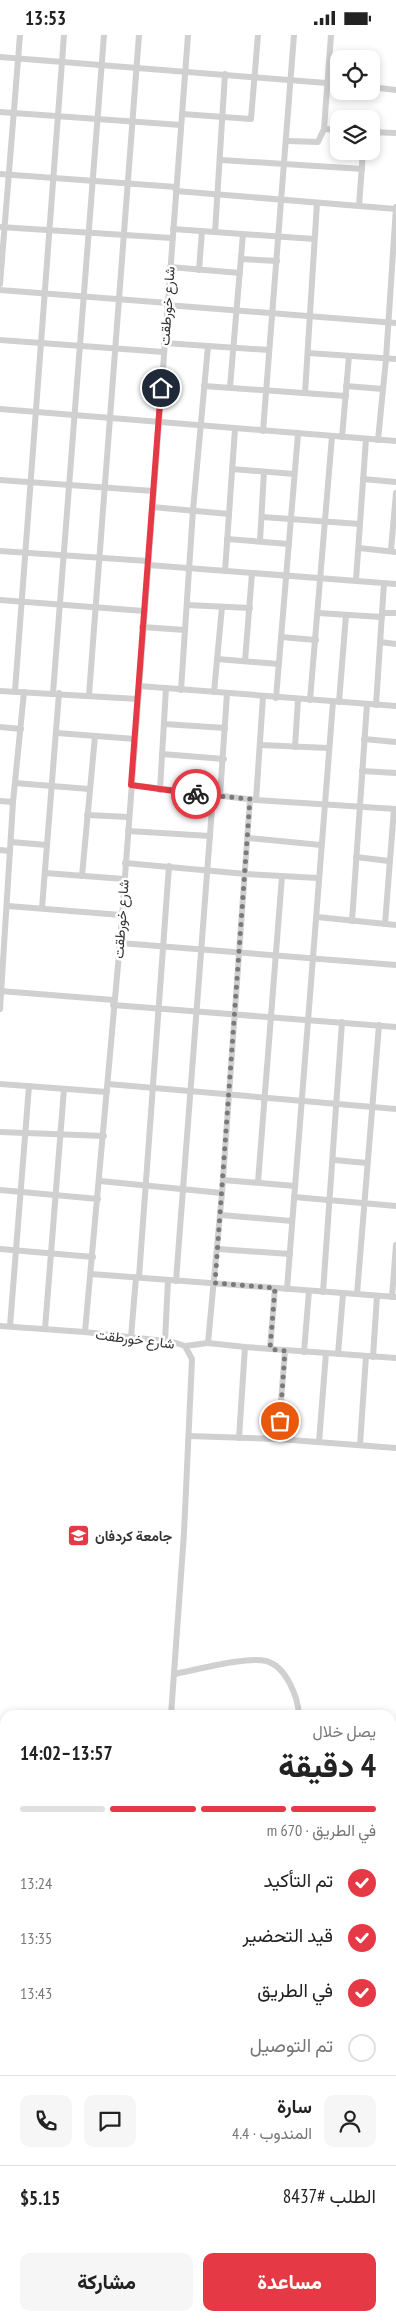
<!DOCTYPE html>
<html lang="ar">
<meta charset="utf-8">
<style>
body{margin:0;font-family:"PT Sans Narrow",Vazirmatn,sans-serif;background:#f6f6f6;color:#222;direction:rtl;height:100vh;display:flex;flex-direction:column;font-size:19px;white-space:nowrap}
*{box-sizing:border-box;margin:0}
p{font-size:16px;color:#767676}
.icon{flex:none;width:28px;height:28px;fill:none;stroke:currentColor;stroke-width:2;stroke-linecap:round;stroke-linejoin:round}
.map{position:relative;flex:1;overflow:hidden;direction:ltr}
.details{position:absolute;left:0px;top:1675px;width:396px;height:611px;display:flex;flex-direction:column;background:#fff;border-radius:15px 15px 0 0;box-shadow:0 2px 8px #0003;direction:rtl}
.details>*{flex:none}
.tools{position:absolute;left:330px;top:15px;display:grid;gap:10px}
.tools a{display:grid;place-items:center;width:50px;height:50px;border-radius:10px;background:#fff;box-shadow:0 2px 8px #0003;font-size:25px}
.pin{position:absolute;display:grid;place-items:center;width:42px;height:42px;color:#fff;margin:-21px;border:2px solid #fff;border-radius:50%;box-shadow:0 1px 5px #0007}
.courier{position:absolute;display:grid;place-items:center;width:50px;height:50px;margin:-25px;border:4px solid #e63946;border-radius:50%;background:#fff;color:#222;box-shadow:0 1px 6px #0007}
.headline em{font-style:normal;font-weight:800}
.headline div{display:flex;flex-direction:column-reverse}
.headline{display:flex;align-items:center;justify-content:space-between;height:85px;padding:0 20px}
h1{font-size:32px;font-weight:800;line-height:38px}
.bar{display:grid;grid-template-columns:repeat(4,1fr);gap:8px 5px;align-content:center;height:60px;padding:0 20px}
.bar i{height:6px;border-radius:4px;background:#e0e0e0}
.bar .active{background:#e63946}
.bar p{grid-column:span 4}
.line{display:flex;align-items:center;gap:12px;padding:0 20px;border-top:1px solid #e0e0e0}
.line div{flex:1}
.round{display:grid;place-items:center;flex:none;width:52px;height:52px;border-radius:10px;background:#f6f6f6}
ol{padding:0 20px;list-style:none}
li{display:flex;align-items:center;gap:15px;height:55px}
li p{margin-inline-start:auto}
li .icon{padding:5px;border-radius:50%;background:#e63946;color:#fff;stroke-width:4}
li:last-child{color:#767676}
li i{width:28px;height:28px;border:2px solid #e0e0e0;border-radius:50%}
.action{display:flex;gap:10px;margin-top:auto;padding:10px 20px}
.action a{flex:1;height:58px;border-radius:10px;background:#e63946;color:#fff;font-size:20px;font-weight:800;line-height:58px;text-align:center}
.action a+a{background:#f6f6f6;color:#222}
.status{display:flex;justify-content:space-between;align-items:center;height:35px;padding:0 25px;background:#fff;direction:ltr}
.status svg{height:14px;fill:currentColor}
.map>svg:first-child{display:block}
</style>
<div class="status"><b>13:53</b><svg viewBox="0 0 49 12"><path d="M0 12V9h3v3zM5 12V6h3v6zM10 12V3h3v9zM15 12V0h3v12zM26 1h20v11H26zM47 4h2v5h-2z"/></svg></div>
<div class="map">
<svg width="396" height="2286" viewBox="0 0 396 2286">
<rect width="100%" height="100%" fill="#fff"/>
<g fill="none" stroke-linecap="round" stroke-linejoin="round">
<g stroke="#d0d0d0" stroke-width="6">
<polyline points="0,22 339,49"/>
<polyline points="371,52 396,55"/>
<polyline points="0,77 181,90"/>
<polyline points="182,79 251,84 258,0"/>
<polyline points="324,94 339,95"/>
<polyline points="371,97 396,98"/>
<polyline points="287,106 318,107 324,94 331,0"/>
<polyline points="221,125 362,134"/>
<polyline points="0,139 176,152"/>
<polyline points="176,156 396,174"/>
<polyline points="359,171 363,116"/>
<polyline points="0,192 172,203"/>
<polyline points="173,194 314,204"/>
<polyline points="215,197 225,39"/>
<polyline points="241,224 277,226"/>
<polyline points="170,232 240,238"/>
<polyline points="199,235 202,196"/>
<polyline points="0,249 20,0"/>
<polyline points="0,255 168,268"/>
<polyline points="167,270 396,288"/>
<polyline points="0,305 164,317"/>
<polyline points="164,308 269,315"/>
<polyline points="308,318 396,324"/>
<polyline points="204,351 346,361"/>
<polyline points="346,351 383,354"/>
<polyline points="230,352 243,199"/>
<polyline points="305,358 317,168"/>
<polyline points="0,374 396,406"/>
<polyline points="263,396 294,0"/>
<polyline points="342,402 349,321"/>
<polyline points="378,405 386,324 396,172"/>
<polyline points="232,434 294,439"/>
<polyline points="363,444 396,447"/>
<polyline points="0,445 153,456"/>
<polyline points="152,472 229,479"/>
<polyline points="262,482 360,489"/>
<polyline points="227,504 289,509"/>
<polyline points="260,506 264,437"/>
<polyline points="359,513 396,517"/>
<polyline points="391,515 396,458"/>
<polyline points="0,516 148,526"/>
<polyline points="148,530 396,549"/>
<polyline points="225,536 235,394"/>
<polyline points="356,545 366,404"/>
<polyline points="0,565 144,576"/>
<polyline points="187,570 250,573"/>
<polyline points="318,578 382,582"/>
<polyline points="382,578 396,578"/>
<polyline points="142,592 185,595"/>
<polyline points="281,602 316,605"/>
<polyline points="380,607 396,609"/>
<polyline points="217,624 279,629"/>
<polyline points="245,626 252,538"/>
<polyline points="139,651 396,671"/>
<polyline points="181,655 193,475 208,311"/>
<polyline points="0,656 138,664"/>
<polyline points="15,656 64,0"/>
<polyline points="214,657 222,572"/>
<polyline points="53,658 104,0"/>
<polyline points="89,660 139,0"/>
<polyline points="276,663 298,399"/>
<polyline points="310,665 332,401"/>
<polyline points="339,667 346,580"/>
<polyline points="376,670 384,548"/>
<polyline points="164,689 225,693"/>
<polyline points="0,692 21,694"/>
<polyline points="57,698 135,704"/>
<polyline points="364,704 396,707"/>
<polyline points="260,710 328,713"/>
<polyline points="295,712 298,664"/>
<polyline points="162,719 224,724"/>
<polyline points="362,736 396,738"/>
<polyline points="15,748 89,754"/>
<polyline points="131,750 256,765 396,774"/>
<polyline points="160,755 166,653"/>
<polyline points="220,761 227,658"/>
<polyline points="256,765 263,662"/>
<polyline points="0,766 13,767"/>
<polyline points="87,780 129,782"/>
<polyline points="128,796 210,801"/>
<polyline points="248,803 321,810"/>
<polyline points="11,807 47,810"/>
<polyline points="0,815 10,816"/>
<polyline points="356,822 389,826"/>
<polyline points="125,828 246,839 318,843"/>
<polyline points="45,838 124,844"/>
<polyline points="82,841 95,701"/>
<polyline points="8,871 121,880"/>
<polyline points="42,873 59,658"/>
<polyline points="317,882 396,890"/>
<polyline points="352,886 367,669"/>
<polyline points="385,889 394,774"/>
<polyline points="120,908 396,930"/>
<polyline points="0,956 114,965"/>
<polyline points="113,970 396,992"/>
<polyline points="0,974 13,767 24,657"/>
<polyline points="0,1049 107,1057"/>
<polyline points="108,1049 396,1074"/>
<polyline points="0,1097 104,1101"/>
<polyline points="334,1125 367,1128"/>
<polyline points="223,1145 295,1151"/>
<polyline points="100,1146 222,1158"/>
<polyline points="258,1147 282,841"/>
<polyline points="0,1155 98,1164"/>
<polyline points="294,1162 396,1171"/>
<polyline points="221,1180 292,1186"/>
<polyline points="0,1214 93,1222"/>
<polyline points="218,1214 290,1219"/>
<polyline points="91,1239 396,1262"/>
<polyline points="139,1242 169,831"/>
<polyline points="176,1246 213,760"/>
<polyline points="287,1254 333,667"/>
<polyline points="323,1257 342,987"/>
<polyline points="357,1259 379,990"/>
<polyline points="392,1262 396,1210"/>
<polyline points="0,1291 85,1297"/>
<polyline points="10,1291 29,1051"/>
<polyline points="45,1294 64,1054"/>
<polyline points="131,1302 136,1242"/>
<polyline points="165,1306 168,1245"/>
<polyline points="208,1308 222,1158 250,764"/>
<polyline points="185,1311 208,1308 245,1312 396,1323"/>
<polyline points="270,1314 275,1253"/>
<polyline points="304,1317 309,1256"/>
<polyline points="338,1319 343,1259"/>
<polyline points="373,1322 377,1261"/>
<polyline points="189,1401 278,1404 396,1413"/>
<polyline points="239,1403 245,1312"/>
<polyline points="278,1404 285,1316"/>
<polyline points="319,1407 326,1318"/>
<polyline points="360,1410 366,1321"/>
<path d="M 174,1639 C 196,1635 247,1621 266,1626 C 286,1631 298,1662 299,1680"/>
<polyline points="171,1680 184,1498 192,1324 185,1311 173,1307 85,1297 120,908 188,0"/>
<polyline points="396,1835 392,1930 396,1951"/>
<polyline points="0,1916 5,1917"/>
<polyline points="391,2059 396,2055"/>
<polyline points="391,2112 396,2118"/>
<polyline points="0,2128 5,2129"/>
<polyline points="393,2180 396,2151"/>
<polyline points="0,2228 0,2221"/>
<polyline points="391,2237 396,2237"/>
<polyline points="0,2263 5,2267"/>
<polyline points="391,2277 396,2278"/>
<polyline points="23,2281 28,2286"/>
<polyline points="58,2286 59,2281"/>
<polyline points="116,2286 116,2281"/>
<polyline points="170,2286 170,2281"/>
<polyline points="224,2286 224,2281"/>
</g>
<g stroke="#ababab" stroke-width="8">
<polyline points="0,2076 5,2077"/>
<polyline points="391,2179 396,2180"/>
</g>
<defs>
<g id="rail">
<polyline points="0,2100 5,2101"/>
<polyline points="381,2281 383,2286"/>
</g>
</defs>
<use href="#rail" stroke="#888" stroke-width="3"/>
<use href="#rail" stroke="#fff" stroke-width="1" stroke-dasharray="4" stroke-linecap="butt"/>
</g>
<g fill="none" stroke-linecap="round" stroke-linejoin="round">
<polyline stroke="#7a7a7a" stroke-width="5" stroke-dasharray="0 9" points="196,759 250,764 215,1248 275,1253 270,1314 285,1316 280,1386"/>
<polyline stroke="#e63946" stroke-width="6" points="161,353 131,750 196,759"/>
</g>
<defs>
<symbol id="university-square" viewBox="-11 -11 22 22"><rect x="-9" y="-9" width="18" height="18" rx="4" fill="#e63946" stroke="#fff"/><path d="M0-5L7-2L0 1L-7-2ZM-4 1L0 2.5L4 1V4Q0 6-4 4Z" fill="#fff"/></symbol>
</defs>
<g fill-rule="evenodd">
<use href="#university-square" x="66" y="1488" width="25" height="25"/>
</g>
<g text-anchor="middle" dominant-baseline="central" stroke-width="5" stroke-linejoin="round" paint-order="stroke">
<g font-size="14" fill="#333" stroke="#fff">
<text transform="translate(167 271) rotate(-86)">شارع خورطقت</text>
<text transform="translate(121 884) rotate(-86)">شارع خورطقت</text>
<text transform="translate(135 1304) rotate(7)">شارع خورطقت</text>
</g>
<g font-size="14" font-weight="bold" fill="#333" stroke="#fff" text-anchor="start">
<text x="95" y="1501">جامعة كردفان</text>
</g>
</g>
</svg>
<div class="tools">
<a><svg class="icon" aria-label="locate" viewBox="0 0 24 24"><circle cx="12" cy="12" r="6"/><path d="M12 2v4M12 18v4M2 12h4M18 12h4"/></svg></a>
<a><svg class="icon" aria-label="layers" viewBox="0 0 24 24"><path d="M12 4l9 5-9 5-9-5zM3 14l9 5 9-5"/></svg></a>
</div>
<div class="pin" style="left:280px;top:1386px;background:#ea580c"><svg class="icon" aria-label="bag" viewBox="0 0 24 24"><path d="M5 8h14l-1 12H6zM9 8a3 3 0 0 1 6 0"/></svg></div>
<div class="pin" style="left:161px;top:353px;background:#1f2937"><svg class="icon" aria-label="home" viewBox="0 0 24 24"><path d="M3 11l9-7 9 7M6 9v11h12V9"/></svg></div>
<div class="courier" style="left:196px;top:759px"><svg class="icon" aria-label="bike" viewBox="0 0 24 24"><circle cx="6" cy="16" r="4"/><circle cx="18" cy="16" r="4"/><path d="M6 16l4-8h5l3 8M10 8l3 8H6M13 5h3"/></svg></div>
<section class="details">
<div class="headline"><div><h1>4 دقيقة</h1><p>يصل خلال</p></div><em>13:57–14:02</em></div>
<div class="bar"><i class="active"></i><i class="active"></i><i class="active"></i><i></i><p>في الطريق · 670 m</p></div>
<ol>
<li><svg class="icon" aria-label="check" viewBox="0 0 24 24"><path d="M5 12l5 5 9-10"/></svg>تم التأكيد<p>13:24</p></li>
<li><svg class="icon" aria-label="check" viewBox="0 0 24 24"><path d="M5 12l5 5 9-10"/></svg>قيد التحضير<p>13:35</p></li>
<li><svg class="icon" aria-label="check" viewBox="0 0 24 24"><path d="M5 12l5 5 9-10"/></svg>في الطريق<p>13:43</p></li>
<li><i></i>تم التوصيل</li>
</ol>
<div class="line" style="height:90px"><a class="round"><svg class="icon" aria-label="person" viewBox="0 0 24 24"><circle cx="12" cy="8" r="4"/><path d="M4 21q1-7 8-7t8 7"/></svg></a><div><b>سارة</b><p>المندوب · 4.4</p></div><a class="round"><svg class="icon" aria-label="chat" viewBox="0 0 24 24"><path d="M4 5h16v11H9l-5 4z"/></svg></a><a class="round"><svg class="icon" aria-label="phone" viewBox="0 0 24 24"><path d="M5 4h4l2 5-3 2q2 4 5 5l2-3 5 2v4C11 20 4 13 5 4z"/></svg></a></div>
<div class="line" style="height:65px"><div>الطلب #8437</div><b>$5.15</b></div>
<div class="action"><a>مساعدة</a><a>مشاركة</a></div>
</section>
</div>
